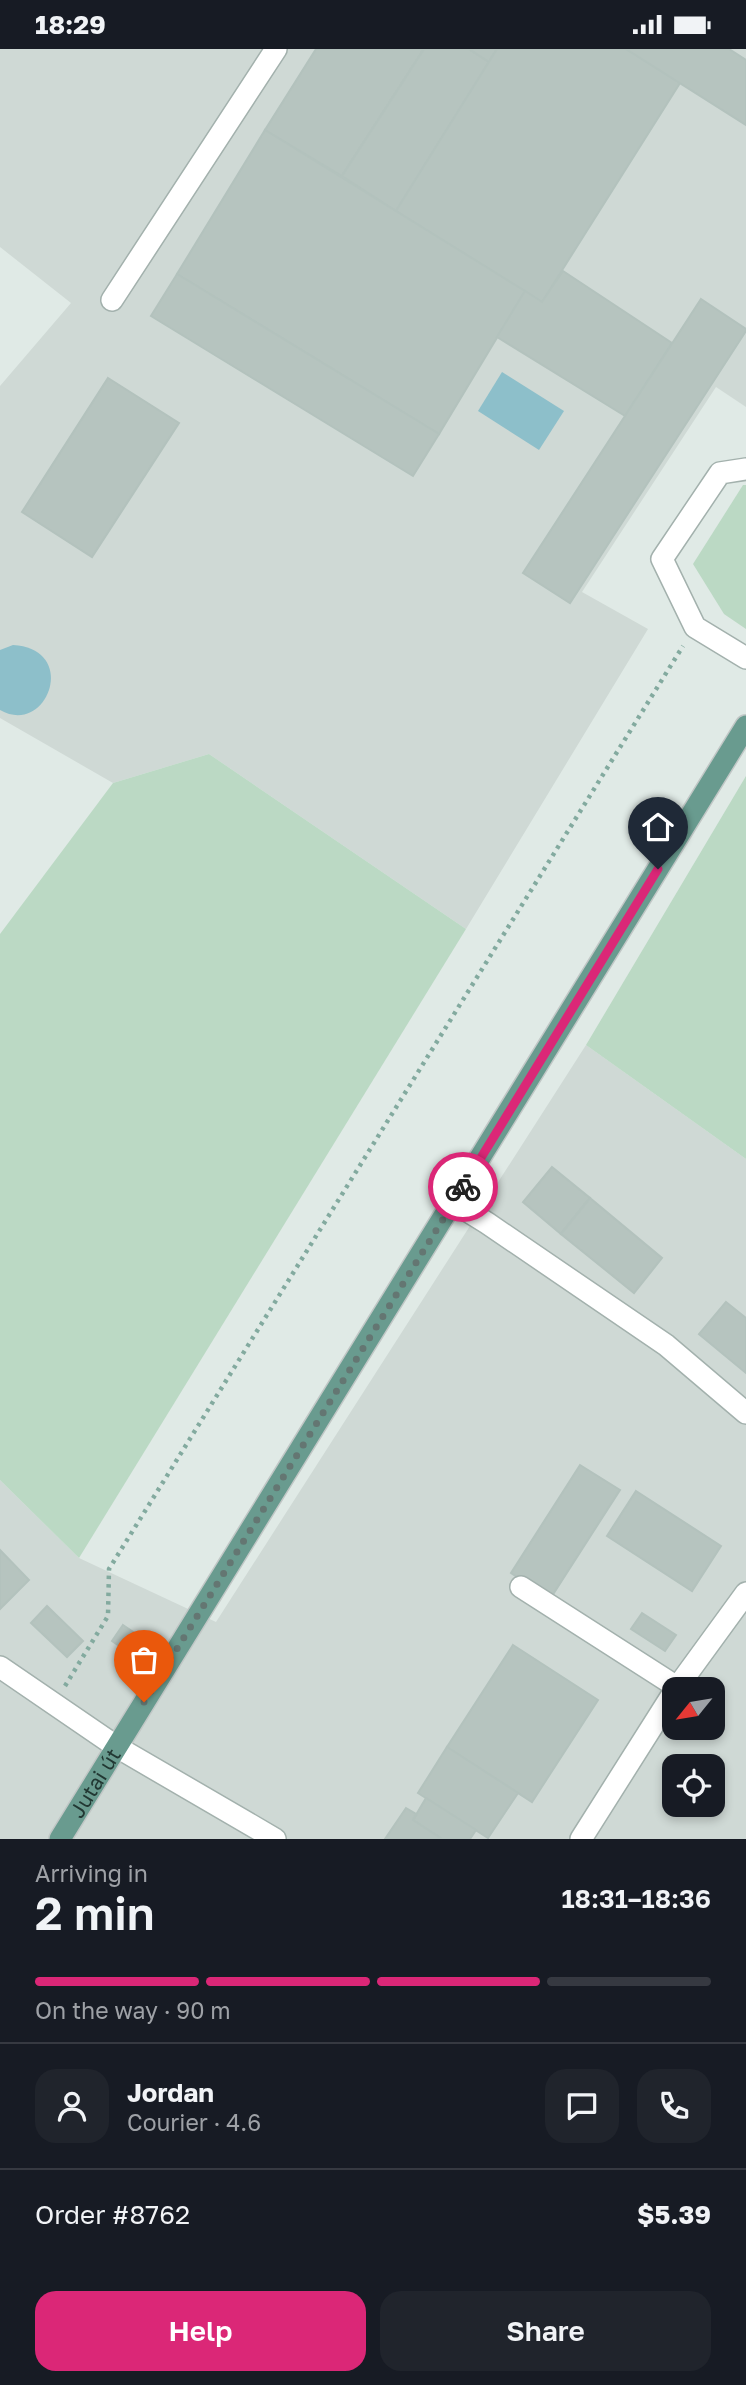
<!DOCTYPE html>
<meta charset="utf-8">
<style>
body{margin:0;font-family:"Golos Text",sans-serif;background:#20242c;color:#f1f3f6;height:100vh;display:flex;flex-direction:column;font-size:26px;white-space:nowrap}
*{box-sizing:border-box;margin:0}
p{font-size:23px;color:#9ea1a6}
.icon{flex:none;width:38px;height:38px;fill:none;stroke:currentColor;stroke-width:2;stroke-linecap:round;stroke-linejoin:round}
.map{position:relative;height:1790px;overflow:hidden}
.side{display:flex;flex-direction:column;background:#171b24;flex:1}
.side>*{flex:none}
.needle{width:46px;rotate:240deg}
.tools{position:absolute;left:662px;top:1628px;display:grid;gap:14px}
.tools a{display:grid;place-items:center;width:63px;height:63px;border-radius:14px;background:#171b24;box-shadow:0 4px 10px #0003;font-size:35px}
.pin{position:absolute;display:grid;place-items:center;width:60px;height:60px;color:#fff;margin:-72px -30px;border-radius:50% 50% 50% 0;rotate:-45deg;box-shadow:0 0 7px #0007}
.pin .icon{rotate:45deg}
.courier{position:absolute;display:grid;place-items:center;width:70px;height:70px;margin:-35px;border:5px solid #db2777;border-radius:50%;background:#fff;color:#222;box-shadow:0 2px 9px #0007}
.headline em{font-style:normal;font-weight:600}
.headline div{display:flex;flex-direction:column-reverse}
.headline{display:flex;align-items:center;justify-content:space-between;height:119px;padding:0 35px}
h1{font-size:46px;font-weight:600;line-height:52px}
.bar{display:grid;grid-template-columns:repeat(4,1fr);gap:10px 7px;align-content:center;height:84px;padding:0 35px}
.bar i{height:9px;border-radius:5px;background:#363941}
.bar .active{background:#db2777}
.bar p{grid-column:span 4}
.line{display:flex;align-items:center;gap:18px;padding:0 35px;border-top:2px solid #363941}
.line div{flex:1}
.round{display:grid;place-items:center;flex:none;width:74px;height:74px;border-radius:21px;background:#20242c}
.cta{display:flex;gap:14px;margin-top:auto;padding:14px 35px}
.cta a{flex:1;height:80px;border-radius:21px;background:#db2777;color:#fff;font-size:28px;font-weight:600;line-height:80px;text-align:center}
.cta a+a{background:#20242c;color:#f1f3f6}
.status{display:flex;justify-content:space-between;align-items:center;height:49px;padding:0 35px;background:#171b24;direction:ltr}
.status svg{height:19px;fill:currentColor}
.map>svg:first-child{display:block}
</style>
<div class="status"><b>18:29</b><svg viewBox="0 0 49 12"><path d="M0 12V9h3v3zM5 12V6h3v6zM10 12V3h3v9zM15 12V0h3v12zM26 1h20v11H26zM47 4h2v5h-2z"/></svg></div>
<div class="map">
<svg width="746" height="1790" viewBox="0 0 746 1790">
<rect width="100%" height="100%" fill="#e0eae6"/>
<g fill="#cfd9d5" fill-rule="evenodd">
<polygon points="0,0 746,0 746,358 716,338 582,543 648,580 466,880 209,705 113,734 0,669 0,337 71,254 0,198"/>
<path d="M 586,996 L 746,1110 L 746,1790 L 0,1790 L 0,1431 L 79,1509 L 216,1573 ZM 674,1640 L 712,1640 L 712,1678 L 674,1678 ZM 674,1717 L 712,1717 L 712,1755 L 674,1755 Z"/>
</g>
<g fill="#bbd9c4">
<polygon points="743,436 746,436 746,580 724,565 693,515"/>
<polygon points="209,705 466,880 79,1509 0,1431 0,885 113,734"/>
<polygon points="746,727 746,1110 586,996"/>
</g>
<g fill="#8dbfca">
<polygon points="502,323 564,362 539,401 478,362"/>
<path d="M 13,596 C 80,600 47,688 0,661 L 0,601 Z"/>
</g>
<g fill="#b6c4bf" stroke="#b3c2bd" stroke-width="2">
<polygon points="316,0 424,0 342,127 265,81"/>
<polygon points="424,0 469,0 489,13 396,162 342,127"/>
<polygon points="469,0 497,0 489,13"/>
<polygon points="497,0 626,0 680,34 542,253 396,162"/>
<polygon points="626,0 729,0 746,11 746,76"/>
<polygon points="265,81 525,242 439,385 177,225"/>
<polygon points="563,222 672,294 625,367 497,288 525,242 542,253"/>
<polygon points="177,225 439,385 413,427 151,267"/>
<polygon points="701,250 746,280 746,282 570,554 523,524"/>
<polygon points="108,329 179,374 92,508 22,463"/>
<polygon points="552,1118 590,1149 561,1185 523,1153"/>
<polygon points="590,1149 662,1209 634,1244 561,1185"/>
<polygon points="726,1253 746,1269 746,1324 699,1285"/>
<polygon points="580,1416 620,1441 550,1550 511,1524"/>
<polygon points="636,1442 721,1497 692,1542 607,1487"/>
<polygon points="0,1501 29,1531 0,1560"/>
<polygon points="47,1557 83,1592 67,1608 31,1574"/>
<polygon points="642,1564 676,1586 665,1602 631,1580"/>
<polygon points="123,1576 145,1591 134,1607 112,1592"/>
<polygon points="513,1596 598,1651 532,1753 447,1698"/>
<polygon points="447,1698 518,1744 488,1789 418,1744"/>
<polygon points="426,1749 476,1781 470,1790 442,1790 413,1771"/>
<polygon points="406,1759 416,1765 413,1771 442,1790 385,1790"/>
</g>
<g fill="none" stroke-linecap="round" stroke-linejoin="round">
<defs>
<g id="minor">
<polyline points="112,251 276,0"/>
<polyline points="746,420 720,424 662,510 695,578 746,609"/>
<polyline points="453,1153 487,1174 666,1296 746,1364"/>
<polyline points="521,1538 677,1638"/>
<polyline points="0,1618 117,1698 275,1790"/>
<polyline points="676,1640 746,1544"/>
<polyline points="581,1790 674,1643"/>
</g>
<g id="major">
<path id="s1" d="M 60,1790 L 746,677"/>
</g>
</defs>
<use href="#minor" stroke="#a3b1ad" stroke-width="24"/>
<use href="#major" stroke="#c1c7c6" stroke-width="24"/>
<polyline stroke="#83aa9f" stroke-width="4.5" stroke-dasharray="3.5 5" stroke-linecap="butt" points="65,1637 108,1567 109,1520 683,597"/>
<use href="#minor" stroke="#fff" stroke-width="21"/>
<use href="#major" stroke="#699b8f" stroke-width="21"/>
</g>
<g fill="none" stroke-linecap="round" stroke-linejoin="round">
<polyline stroke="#647672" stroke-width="7" stroke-dasharray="0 12.6" points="144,1653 463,1138"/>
<polyline stroke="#db2777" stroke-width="9" points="463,1138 658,820"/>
</g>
<g text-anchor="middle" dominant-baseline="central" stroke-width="7" stroke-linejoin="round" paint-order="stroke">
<g font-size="21" fill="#223833" stroke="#f0f7f4">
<text stroke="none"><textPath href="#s1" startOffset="66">Jutai út</textPath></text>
</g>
</g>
</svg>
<div class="tools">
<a><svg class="needle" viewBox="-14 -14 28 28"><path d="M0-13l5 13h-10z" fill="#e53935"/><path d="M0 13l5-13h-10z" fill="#9ea1a6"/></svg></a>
<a><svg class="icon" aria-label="locate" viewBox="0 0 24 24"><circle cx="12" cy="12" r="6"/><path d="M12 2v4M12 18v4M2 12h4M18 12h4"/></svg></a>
</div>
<div class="pin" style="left:144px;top:1653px;background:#ea580c"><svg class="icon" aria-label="bag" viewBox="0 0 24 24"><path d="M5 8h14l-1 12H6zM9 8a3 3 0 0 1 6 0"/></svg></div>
<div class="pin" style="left:658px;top:820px;background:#1f2937"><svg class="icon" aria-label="home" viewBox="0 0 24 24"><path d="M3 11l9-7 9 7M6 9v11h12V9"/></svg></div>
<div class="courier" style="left:463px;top:1138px"><svg class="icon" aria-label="bike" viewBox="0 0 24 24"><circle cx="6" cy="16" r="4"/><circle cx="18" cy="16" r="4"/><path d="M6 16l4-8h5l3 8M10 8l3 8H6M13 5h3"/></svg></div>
</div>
<section class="side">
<div class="headline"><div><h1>2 min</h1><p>Arriving in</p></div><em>18:31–18:36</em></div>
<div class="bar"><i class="active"></i><i class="active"></i><i class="active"></i><i></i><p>On the way · 90 m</p></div>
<div class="line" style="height:126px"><a class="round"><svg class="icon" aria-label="person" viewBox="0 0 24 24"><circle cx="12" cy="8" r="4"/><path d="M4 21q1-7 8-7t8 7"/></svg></a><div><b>Jordan</b><p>Courier · 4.6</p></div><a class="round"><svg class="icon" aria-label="chat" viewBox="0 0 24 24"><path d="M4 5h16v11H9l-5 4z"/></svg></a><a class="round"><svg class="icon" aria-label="phone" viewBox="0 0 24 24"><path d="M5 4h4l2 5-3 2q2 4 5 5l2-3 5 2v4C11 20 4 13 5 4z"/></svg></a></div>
<div class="line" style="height:91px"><div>Order #8762</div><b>$5.39</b></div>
<div class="cta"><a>Help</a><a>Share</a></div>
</section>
